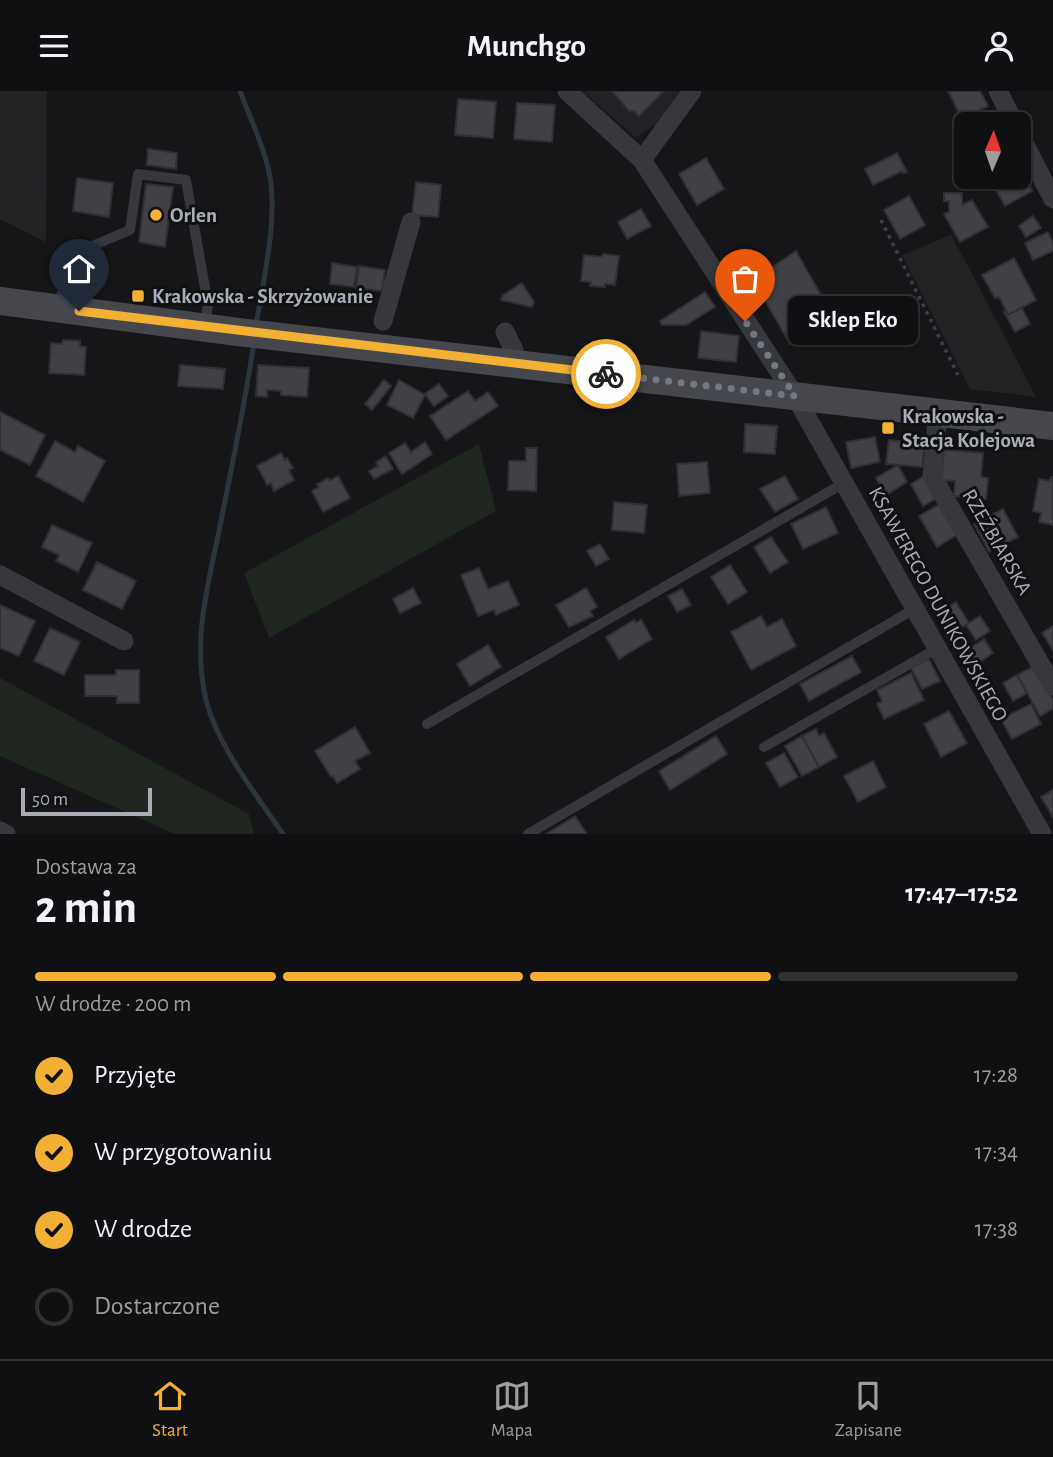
<!DOCTYPE html>
<html lang="pl">
<meta charset="utf-8">
<style>
body{margin:0;font-family:"Alegreya Sans",sans-serif;background:#19191b;color:#f1f3f6;height:100vh;display:flex;flex-direction:column;font-size:26px;white-space:nowrap}
*{box-sizing:border-box;margin:0}
p{font-size:23px;color:#9c9d9f}
.icon{flex:none;width:38px;height:38px;fill:none;stroke:currentColor;stroke-width:2;stroke-linecap:round;stroke-linejoin:round}
.map{position:relative;height:743px;overflow:hidden}
.sheet{display:flex;flex-direction:column;background:#101012;flex:1}
.sheet>*{flex:none}
.needle{width:46px;rotate:2deg}
.buttons{position:absolute;left:954px;top:21px;display:grid;gap:14px}
.buttons a{display:grid;place-items:center;width:77px;height:77px;border-radius:10px;background:#101012;box-shadow:0 2px 5px #0004,0 0 0 2px #303032;font-size:35px}
.scale{position:absolute;left:21px;bottom:18px;width:131px;box-sizing:border-box;padding-left:7px;border:4px solid #a8adb8;border-top:0;font-size:19px;line-height:24px;white-space:nowrap;color:#a8adb8;-webkit-text-stroke:5px #111113;paint-order:stroke}
.pin{position:absolute;display:grid;place-items:center;width:60px;height:60px;color:#fff;margin:-72px -30px;border-radius:50% 50% 50% 0;rotate:-45deg;box-shadow:0 0 7px #0007}
.pin .icon{rotate:45deg}
.courier{position:absolute;display:grid;place-items:center;width:70px;height:70px;margin:-35px;border:5px solid #f2b134;border-radius:50%;background:#fff;color:#222;box-shadow:0 2px 9px #0007}
.bubble{position:absolute;height:49px;border-radius:10px;background:#101012;box-shadow:0 2px 5px #0004,0 0 0 2px #303032;font-size:23px;font-weight:700;line-height:49px;text-align:center}
.headline em{font-style:normal;font-weight:700}
.headline div{display:flex;flex-direction:column-reverse}
.headline{display:flex;align-items:center;justify-content:space-between;height:119px;padding:0 35px}
h1{font-size:46px;font-weight:700;line-height:52px}
.bar{display:grid;grid-template-columns:repeat(4,1fr);gap:10px 7px;align-content:center;height:84px;padding:0 35px}
.bar i{height:9px;border-radius:5px;background:#303032}
.bar .current{background:#f2b134}
.bar p{grid-column:span 4}
ol{padding:0 35px;list-style:none}
li{display:flex;align-items:center;gap:21px;height:77px}
li p{margin-inline-start:auto}
li .icon{padding:7px;border-radius:50%;background:#f2b134;color:#111;stroke-width:4}
li:last-child{color:#9c9d9f}
li i{width:38px;height:38px;border:4px solid #303032;border-radius:50%}
header{display:flex;justify-content:space-between;align-items:center;height:91px;padding:0 35px;background:#101012;font-size:32px;font-weight:700}
.menu{display:flex;justify-content:space-around;align-items:center;height:98px;border-top:2px solid #303032;background:#101012;font-size:19px;color:#9c9d9f}
.menu a{display:grid;justify-items:center;gap:4px}
.menu .current{color:#f2b134}
.map>svg:first-child{display:block}
</style>
<header><svg class="icon" aria-label="menu" viewBox="0 0 24 24"><path d="M4 6h16M4 12h16M4 18h16"/></svg>Munchgo<svg class="icon" aria-label="person" viewBox="0 0 24 24"><circle cx="12" cy="8" r="4"/><path d="M4 21q1-7 8-7t8 7"/></svg></header>
<div class="map">
<svg width="1053" height="743" viewBox="0 0 1053 743">
<rect width="100%" height="100%" fill="#161618"/>
<g fill="#222225">
<polygon points="0,0 47,0 46,151 0,128"/>
<polygon points="582,0 679,0 663,28 636,47"/>
<polygon points="951,144 968,175 1036,306 970,298 902,164"/>
</g>
<g fill="#1e261f">
<polygon points="479,353 496,420 269,547 244,482"/>
<polygon points="0,587 249,723 254,743 175,743 0,665"/>
</g>
<g fill="none" stroke-linecap="round" stroke-linejoin="round">
<g stroke="#2c353c" stroke-width="5">
<path d="M 240,0 C 251,30 267,61 271,93 C 276,139 263,189 256,235"/>
<path d="M 254,251 C 245,313 232,374 220,435 C 208,494 192,549 206,609 C 218,656 256,703 283,743"/>
</g>
</g>
<g fill="#404145" stroke="#303034" stroke-width="2">
<polygon points="612,0 662,0 663,1 639,25 634,20 629,20"/>
<polygon points="948,0 980,0 988,15 962,28"/>
<polygon points="458,8 496,11 493,47 455,44"/>
<polygon points="517,12 555,14 552,51 514,48"/>
<polygon points="148,58 177,62 176,78 147,74"/>
<polygon points="897,62 907,81 903,82 902,80 873,94 865,78"/>
<polygon points="706,67 724,98 697,114 679,83"/>
<polygon points="1018,75 1032,100 1005,115 990,88 995,86 1018,86"/>
<polygon points="77,87 113,92 109,126 73,120"/>
<polygon points="416,91 441,94 438,126 412,124"/>
<polygon points="146,93 173,96 165,156 139,151"/>
<polygon points="944,102 962,102 962,114 972,109 988,136 960,151 944,123 949,121 949,110 944,110"/>
<polygon points="909,105 925,134 900,148 884,119"/>
<polygon points="641,118 651,135 627,148 618,131"/>
<polygon points="1033,125 1041,137 1026,146 1019,135"/>
<polygon points="1048,141 1053,152 1053,160 1033,169 1025,152"/>
<polygon points="796,160 834,227 790,253 753,189"/>
<polygon points="603,163 619,165 615,194 605,193 605,196 590,195 591,191 581,190 584,164 602,166"/>
<polygon points="1014,167 1036,209 1008,224 999,206 995,207 982,184"/>
<polygon points="332,172 357,176 354,196 330,193"/>
<polygon points="359,175 385,179 382,200 356,197"/>
<polygon points="522,192 534,211 532,216 501,209 503,204"/>
<polygon points="705,201 715,216 686,234 662,234 660,230"/>
<polygon points="1022,217 1030,233 1015,241 1004,221 1006,220 1008,224"/>
<polygon points="701,240 739,245 736,271 698,267"/>
<polygon points="63,249 80,250 80,255 86,256 84,284 49,282 51,252 62,253"/>
<polygon points="180,274 225,278 223,298 178,295"/>
<polygon points="258,274 309,277 307,306 281,304 281,300 267,299 267,306 256,305"/>
<polygon points="384,289 391,295 372,319 365,313"/>
<polygon points="399,289 425,304 413,327 387,314"/>
<polygon points="439,293 448,305 434,315 425,303"/>
<polygon points="468,300 475,310 488,301 498,315 446,349 430,325"/>
<polygon points="0,321 45,344 30,374 0,359"/>
<polygon points="745,333 777,335 775,363 744,361"/>
<polygon points="875,346 880,371 851,377 846,351"/>
<polygon points="889,349 925,353 922,376 886,373"/>
<polygon points="55,350 75,361 78,355 105,370 83,411 36,385"/>
<polygon points="425,351 432,363 402,383 389,362 405,352 411,361"/>
<polygon points="526,357 537,357 536,400 508,399 509,370 526,370"/>
<polygon points="944,359 983,362 981,386 988,387 986,408 954,405 955,390 941,389"/>
<polygon points="281,362 285,369 287,367 293,377 289,379 294,389 274,400 271,392 267,394 257,375"/>
<polygon points="386,365 393,378 374,388 369,380 378,375 376,371"/>
<polygon points="707,371 710,402 679,405 677,373"/>
<polygon points="898,374 907,391 886,404 876,387"/>
<polygon points="926,384 939,406 923,415 911,393"/>
<polygon points="338,385 350,407 323,421 312,400 319,396 317,393 328,387 330,390"/>
<polygon points="785,385 798,408 775,421 760,398"/>
<polygon points="1051,386 1053,386 1053,434 1039,431 1041,422 1033,420 1039,388 1050,390"/>
<polygon points="614,411 647,414 644,442 612,439"/>
<polygon points="942,412 960,442 937,456 919,425"/>
<polygon points="826,416 838,442 803,458 791,433"/>
<polygon points="1003,418 1018,446 989,461 974,433"/>
<polygon points="52,434 92,452 78,481 56,470 59,464 42,456"/>
<polygon points="771,446 788,471 770,482 754,456"/>
<polygon points="600,453 609,468 596,475 587,460"/>
<polygon points="97,471 136,490 122,518 83,499"/>
<polygon points="730,474 747,501 728,513 711,486"/>
<polygon points="479,477 488,498 508,490 519,514 496,524 494,519 478,525 461,484"/>
<polygon points="413,497 421,512 400,522 393,508"/>
<polygon points="586,497 597,516 590,520 593,525 569,536 556,514"/>
<polygon points="682,498 691,514 677,521 668,505"/>
<polygon points="956,511 969,532 951,543 938,522"/>
<polygon points="0,514 35,530 19,565 0,557"/>
<polygon points="761,525 767,536 782,528 796,555 751,579 731,541"/>
<polygon points="980,525 990,540 976,549 966,534"/>
<polygon points="634,529 636,532 641,529 652,548 619,568 606,546"/>
<polygon points="1053,535 1053,559 1042,542"/>
<polygon points="50,537 80,551 64,584 34,570"/>
<polygon points="984,548 993,562 973,575 964,561"/>
<polygon points="488,554 501,576 470,595 457,573"/>
<polygon points="852,565 861,581 809,610 800,593"/>
<polygon points="929,568 940,590 922,598 911,577"/>
<polygon points="1034,575 1053,609 1053,618 1040,625 1017,584"/>
<polygon points="116,579 139,579 139,612 117,612 117,605 85,605 85,584 116,584"/>
<polygon points="911,582 924,609 884,628 877,613 882,610 877,599"/>
<polygon points="1017,584 1027,602 1013,610 1003,592"/>
<polygon points="1031,613 1041,633 1012,648 1001,628"/>
<polygon points="949,620 967,652 941,666 924,633"/>
<polygon points="355,636 370,662 355,670 360,678 337,692 333,685 331,686 315,660"/>
<polygon points="816,638 819,645 824,642 837,666 819,676 802,645"/>
<polygon points="716,645 727,663 670,699 659,680"/>
<polygon points="802,645 819,676 802,685 785,655"/>
<polygon points="784,662 798,686 780,696 766,672"/>
<polygon points="873,670 886,696 858,711 844,685"/>
<polygon points="1053,699 1053,726 1041,706"/>
<polygon points="575,725 587,743 546,743 554,738"/>
</g>
<g fill="none" stroke-linecap="round" stroke-linejoin="round">
<polyline stroke="#3d3f44" stroke-width="3.5" stroke-dasharray="3.5 5" stroke-linecap="butt" points="881,129 958,284"/>
<g stroke="#37383d" stroke-width="10">
<polyline points="56,214 85,158 130,139 138,83 186,89 208,214 205,233"/>
<polyline points="427,633 844,392"/>
<polyline points="764,656 938,557"/>
<polyline points="528,743 916,517"/>
</g>
<g stroke="#37383d" stroke-width="19">
<polyline points="567,0 642,69 795,305 1042,743"/>
<polyline points="998,0 1015,33"/>
<polyline points="1018,41 1053,108"/>
<polyline points="642,69 692,0"/>
<polyline points="383,230 411,131"/>
<polyline points="505,241 514,259"/>
<polyline points="938,322 932,385 1053,595"/>
<polyline points="0,484 124,550"/>
<polyline points="0,740 6,743"/>
</g>
<polyline stroke="#45474d" stroke-width="28" points="0,210 238,241 1053,335"/>
</g>
<g fill="none" stroke-linecap="round" stroke-linejoin="round">
<polyline stroke="#757880" stroke-width="7" stroke-dasharray="0 12.6" points="606,283 795,305 745,230"/>
<polyline stroke="#f2b134" stroke-width="9" points="79,220 606,283"/>
</g>
<g fill="#f2b134" stroke="#111113" stroke-width="2.5">
<circle cx="156" cy="124" r="7"/>
<rect x="131" y="198" width="14" height="14" rx="3.5"/>
<rect x="881" y="330" width="14" height="14" rx="3.5"/>
</g>
<g text-anchor="middle" dominant-baseline="central" stroke-width="6" stroke-linejoin="round" paint-order="stroke">
<g font-size="21" font-weight="bold" fill="#a8adb8" stroke="#111113" text-anchor="start">
<text x="170" y="124">Orlen</text>
<text x="152" y="205">Krakowska - Skrzyżowanie</text>
<text x="902" y="325">Krakowska -<tspan x="902" dy="24">Stacja Kolejowa</tspan></text>
</g>
<g font-size="21" fill="#a8adb8" stroke="#111113">
<text transform="translate(997 451) rotate(60)">RZEŹBIARSKA</text>
<text transform="translate(938 513) rotate(61)">KSAWEREGO DUNIKOWSKIEGO</text>
</g>
</g>
</svg>
<div class="buttons">
<a><svg class="needle" viewBox="-14 -14 28 28"><path d="M0-13l5 13h-10z" fill="#e53935"/><path d="M0 13l5-13h-10z" fill="#9c9d9f"/></svg></a>
</div>
<div class="scale">50 m</div>
<div class="pin" style="left:745px;top:230px;background:#ea580c"><svg class="icon" aria-label="bag" viewBox="0 0 24 24"><path d="M5 8h14l-1 12H6zM9 8a3 3 0 0 1 6 0"/></svg></div>
<div class="pin" style="left:79px;top:220px;background:#1f2937"><svg class="icon" aria-label="home" viewBox="0 0 24 24"><path d="M3 11l9-7 9 7M6 9v11h12V9"/></svg></div>
<div class="courier" style="left:606px;top:283px"><svg class="icon" aria-label="bike" viewBox="0 0 24 24"><circle cx="6" cy="16" r="4"/><circle cx="18" cy="16" r="4"/><path d="M6 16l4-8h5l3 8M10 8l3 8H6M13 5h3"/></svg></div>
<div class="bubble" style="left:788px;top:205px;width:130px">Sklep Eko</div>
</div>
<section class="sheet">
<div class="headline"><div><h1>2 min</h1><p>Dostawa za</p></div><em>17:47–17:52</em></div>
<div class="bar"><i class="current"></i><i class="current"></i><i class="current"></i><i></i><p>W drodze · 200 m</p></div>
<ol>
<li><svg class="icon" aria-label="check" viewBox="0 0 24 24"><path d="M5 12l5 5 9-10"/></svg>Przyjęte<p>17:28</p></li>
<li><svg class="icon" aria-label="check" viewBox="0 0 24 24"><path d="M5 12l5 5 9-10"/></svg>W przygotowaniu<p>17:34</p></li>
<li><svg class="icon" aria-label="check" viewBox="0 0 24 24"><path d="M5 12l5 5 9-10"/></svg>W drodze<p>17:38</p></li>
<li><i></i>Dostarczone</li>
</ol>
</section>
<nav class="menu">
<a class="current"><svg class="icon" aria-label="home" viewBox="0 0 24 24"><path d="M3 11l9-7 9 7M6 9v11h12V9"/></svg>Start</a>
<a><svg class="icon" aria-label="map" viewBox="0 0 24 24"><path d="M3 6l6-2 6 2 6-2v14l-6 2-6-2-6 2zM9 4v14M15 6v14"/></svg>Mapa</a>
<a><svg class="icon" aria-label="saved" viewBox="0 0 24 24"><path d="M7 4h10v16l-5-4-5 4z"/></svg>Zapisane</a>
</nav>
